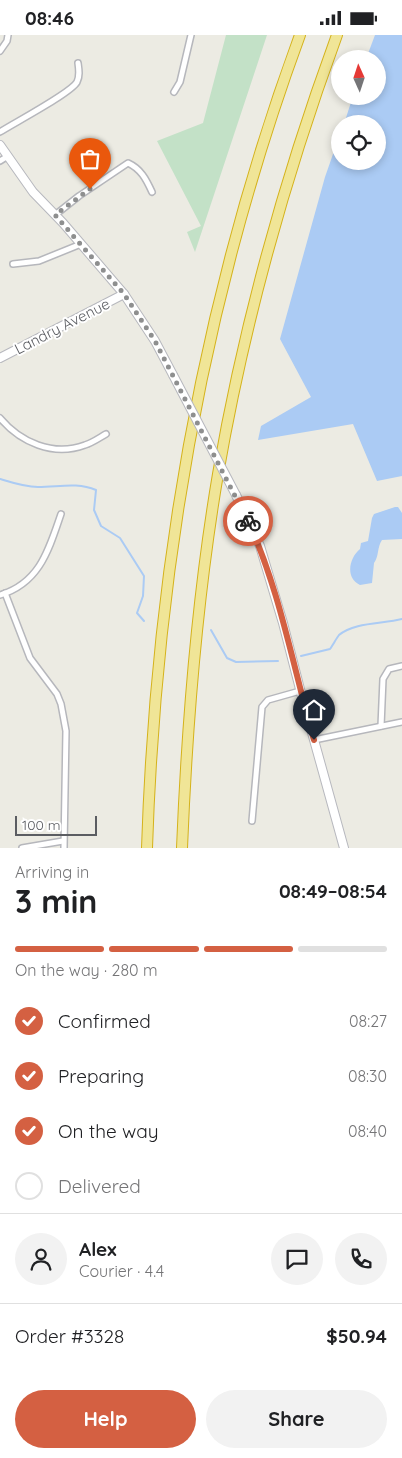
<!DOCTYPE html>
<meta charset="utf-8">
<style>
body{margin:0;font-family:Quicksand,sans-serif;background:#f2f2f2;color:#202124;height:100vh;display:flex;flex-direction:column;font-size:19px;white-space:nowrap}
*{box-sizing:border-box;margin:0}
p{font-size:16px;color:#757577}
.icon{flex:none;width:28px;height:28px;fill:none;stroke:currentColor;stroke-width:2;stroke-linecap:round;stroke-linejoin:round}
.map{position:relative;height:813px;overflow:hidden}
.sheet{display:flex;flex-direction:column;background:#fff;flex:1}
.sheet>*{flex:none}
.needle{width:32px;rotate:357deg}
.controls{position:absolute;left:331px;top:15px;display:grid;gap:10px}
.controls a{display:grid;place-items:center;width:55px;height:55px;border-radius:50%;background:#fff;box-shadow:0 2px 8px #0003;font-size:25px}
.scale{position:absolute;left:15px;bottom:12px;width:82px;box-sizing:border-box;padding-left:5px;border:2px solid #5b5d62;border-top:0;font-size:14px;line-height:18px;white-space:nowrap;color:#5b5d62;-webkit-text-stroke:4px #fff;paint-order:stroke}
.pin{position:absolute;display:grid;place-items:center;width:42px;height:42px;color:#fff;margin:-51px -21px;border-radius:50% 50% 50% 0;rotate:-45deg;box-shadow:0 0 5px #0007}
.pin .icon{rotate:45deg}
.courier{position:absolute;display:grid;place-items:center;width:50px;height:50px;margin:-25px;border:4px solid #d46042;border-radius:50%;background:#fff;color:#222;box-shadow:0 1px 6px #0007}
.head em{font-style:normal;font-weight:800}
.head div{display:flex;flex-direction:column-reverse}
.head{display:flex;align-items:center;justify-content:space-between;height:85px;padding:0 15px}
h1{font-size:32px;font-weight:800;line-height:38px}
.bar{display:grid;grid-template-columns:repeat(4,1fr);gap:8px 5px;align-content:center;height:60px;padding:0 15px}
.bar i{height:6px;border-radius:4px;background:#e0e0e0}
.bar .selected{background:#d46042}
.bar p{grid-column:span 4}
.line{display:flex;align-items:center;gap:12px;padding:0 15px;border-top:1px solid #e0e0e0}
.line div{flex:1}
.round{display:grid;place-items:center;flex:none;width:52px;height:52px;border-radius:26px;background:#f2f2f2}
ol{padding:0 15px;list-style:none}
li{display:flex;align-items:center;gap:15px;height:55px}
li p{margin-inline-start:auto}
li .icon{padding:5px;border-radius:50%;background:#d46042;color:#fff;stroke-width:4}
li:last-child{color:#757577}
li i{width:28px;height:28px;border:2px solid #e0e0e0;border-radius:50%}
.cta{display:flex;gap:10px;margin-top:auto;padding:10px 15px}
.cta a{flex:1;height:58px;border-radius:30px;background:#d46042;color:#fff;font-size:20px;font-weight:800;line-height:58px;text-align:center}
.cta a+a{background:#f2f2f2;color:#202124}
.status{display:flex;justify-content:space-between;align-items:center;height:35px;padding:0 25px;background:#fff;direction:ltr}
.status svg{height:14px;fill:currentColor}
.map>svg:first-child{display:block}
</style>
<div class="status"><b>08:46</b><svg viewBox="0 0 49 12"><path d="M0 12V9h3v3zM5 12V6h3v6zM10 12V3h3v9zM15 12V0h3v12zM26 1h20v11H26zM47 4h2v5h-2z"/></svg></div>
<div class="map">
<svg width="402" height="813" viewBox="0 0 402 813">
<rect width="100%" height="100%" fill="#ecebe3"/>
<polygon fill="#c3e1c7" points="226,0 267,0 195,217 187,197 201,191 157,106 203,88"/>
<g fill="#abcbf4">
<polygon points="375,0 402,0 402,441 377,446 353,389 258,405 261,391 311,362 280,304 325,142 340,99 340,126 378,126 378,89 344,89 353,61 378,61 378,24 366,24"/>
<path d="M 395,472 L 398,472 L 402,478 L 402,504 L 382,505 C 377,512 379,522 374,528 L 372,548 L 360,550 C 345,543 349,523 360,514 L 361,508 L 368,506 L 372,483 L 374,479 Z"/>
</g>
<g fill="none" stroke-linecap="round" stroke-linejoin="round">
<g stroke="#abcbf4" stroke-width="2">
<path d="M 0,444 C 13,448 25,452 38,452 C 59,452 77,447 96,455 L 94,475 L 101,491 L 120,503 L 144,541 L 143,561 L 137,578 L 144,586"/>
<polyline points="211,595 227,623 236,627 278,626"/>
<path d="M 301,621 L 330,614 C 333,610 336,604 339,600 C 354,587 383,589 402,584"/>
</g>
<defs>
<g id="street">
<polyline points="0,16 7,6 8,0"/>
<polyline points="174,57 180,47 191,0"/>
<path d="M 0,97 C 14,88 71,58 77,47 C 80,41 79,35 78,28"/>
<polyline points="0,126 8,121"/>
<path d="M 55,180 L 79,161 L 128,128 C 141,134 146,144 152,157"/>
<polyline points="13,229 39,226 81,209"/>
<path d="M 0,383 C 20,407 53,422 85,410 C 92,408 99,403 106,399"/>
<polyline points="5,558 30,623 57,659 61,669 66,696 64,813"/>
<path d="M 0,560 C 40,548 49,514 61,479"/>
<polyline points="381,691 383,644 389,634 402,631"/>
<polyline points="314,705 402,687"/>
<polyline points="252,786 262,672 268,665 300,656"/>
<polyline points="22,813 63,806"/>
</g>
<g id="secondary">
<polyline points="0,110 33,157 63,188 124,259 155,306 173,340"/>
<polyline points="0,323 124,259"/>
<polyline points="236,460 260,511 283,588 301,658 344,813"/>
</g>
<g id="highway">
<path d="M 147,813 C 156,535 204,261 300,0"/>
<path d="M 182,813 C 187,688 197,563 218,439 C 244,289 285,142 337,0"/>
</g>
</defs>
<use href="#street" stroke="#b6b7bc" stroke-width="8"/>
<use href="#secondary" stroke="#b7b8be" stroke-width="10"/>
<use href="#highway" stroke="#d4b21b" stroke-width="12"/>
<use href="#street" stroke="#fff" stroke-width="5"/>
<use href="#secondary" stroke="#fff" stroke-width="8"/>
<use href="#highway" stroke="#f0e597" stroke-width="10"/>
<defs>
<polyline id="secondary-bridge" points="173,340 236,460"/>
</defs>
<use href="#secondary-bridge" stroke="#b7b8be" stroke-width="10" stroke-linecap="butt"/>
<use href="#secondary-bridge" stroke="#fff" stroke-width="8"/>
</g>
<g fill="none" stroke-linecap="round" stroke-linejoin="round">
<polyline stroke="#8e8f8f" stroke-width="5" stroke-dasharray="0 9" points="90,154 55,180 124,259 155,306 248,486"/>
<path stroke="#d46042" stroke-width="6" d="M 248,486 C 280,555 293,632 314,705"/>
</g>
<g text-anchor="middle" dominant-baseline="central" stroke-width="4" stroke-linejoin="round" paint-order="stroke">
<g font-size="15" fill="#5b5d62" stroke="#fff">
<text transform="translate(62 291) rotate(-27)">Landry Avenue</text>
</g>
</g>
</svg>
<div class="controls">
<a><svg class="needle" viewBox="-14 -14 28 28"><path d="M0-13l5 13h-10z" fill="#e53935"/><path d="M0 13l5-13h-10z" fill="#757577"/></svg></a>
<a><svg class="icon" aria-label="locate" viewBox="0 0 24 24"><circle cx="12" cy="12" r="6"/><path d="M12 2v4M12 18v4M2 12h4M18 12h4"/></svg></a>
</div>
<div class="scale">100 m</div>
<div class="pin" style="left:90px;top:154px;background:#ea580c"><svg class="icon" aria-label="bag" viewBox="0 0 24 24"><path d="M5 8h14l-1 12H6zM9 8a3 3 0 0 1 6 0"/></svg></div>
<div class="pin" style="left:314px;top:705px;background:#1f2937"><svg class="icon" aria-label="home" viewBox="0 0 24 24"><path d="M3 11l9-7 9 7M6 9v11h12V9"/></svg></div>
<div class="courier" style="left:248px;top:486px"><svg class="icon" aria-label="bike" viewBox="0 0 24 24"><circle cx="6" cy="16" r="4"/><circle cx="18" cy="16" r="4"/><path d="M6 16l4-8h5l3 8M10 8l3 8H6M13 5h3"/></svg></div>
</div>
<section class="sheet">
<div class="head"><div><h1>3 min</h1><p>Arriving in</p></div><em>08:49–08:54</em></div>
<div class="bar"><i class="selected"></i><i class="selected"></i><i class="selected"></i><i></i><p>On the way · 280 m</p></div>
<ol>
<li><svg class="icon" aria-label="check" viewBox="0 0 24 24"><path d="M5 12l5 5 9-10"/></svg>Confirmed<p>08:27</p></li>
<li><svg class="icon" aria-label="check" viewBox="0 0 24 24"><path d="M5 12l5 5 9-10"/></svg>Preparing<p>08:30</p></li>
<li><svg class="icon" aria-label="check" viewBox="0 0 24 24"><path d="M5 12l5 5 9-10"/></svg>On the way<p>08:40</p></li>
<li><i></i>Delivered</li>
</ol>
<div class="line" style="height:90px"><a class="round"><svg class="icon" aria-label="person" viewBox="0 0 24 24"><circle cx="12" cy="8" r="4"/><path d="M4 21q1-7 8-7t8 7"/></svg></a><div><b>Alex</b><p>Courier · 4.4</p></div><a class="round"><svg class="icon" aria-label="chat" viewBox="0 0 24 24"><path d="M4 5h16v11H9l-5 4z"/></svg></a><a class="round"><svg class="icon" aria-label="phone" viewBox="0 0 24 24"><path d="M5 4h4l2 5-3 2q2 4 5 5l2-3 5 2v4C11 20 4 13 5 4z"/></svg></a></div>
<div class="line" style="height:65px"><div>Order #3328</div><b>$50.94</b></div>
<div class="cta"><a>Help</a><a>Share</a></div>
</section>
